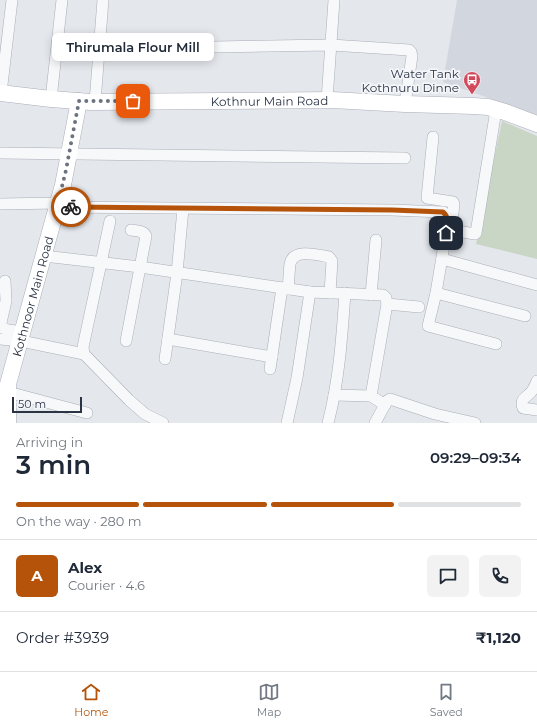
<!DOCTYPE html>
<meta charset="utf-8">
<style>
body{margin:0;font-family:Montserrat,sans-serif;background:#f2f2f3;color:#1f2937;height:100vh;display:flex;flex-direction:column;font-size:15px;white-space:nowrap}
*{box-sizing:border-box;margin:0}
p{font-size:13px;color:#747a83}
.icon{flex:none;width:22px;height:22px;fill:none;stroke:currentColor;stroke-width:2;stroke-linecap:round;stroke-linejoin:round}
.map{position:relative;height:423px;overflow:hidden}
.sheet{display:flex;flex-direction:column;background:#fff;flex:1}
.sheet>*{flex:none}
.scale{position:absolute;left:12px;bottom:10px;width:70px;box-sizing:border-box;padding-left:4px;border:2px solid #2b3445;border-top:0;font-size:11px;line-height:14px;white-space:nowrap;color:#2b3445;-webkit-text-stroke:3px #f4f6f9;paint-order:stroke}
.pin{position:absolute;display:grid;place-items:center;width:34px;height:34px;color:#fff;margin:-17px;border-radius:8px;box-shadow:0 2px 6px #0006}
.courier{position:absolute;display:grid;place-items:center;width:40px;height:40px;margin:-20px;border:3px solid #b45309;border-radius:50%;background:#fff;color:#222;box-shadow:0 1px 5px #0007}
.bubble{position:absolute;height:28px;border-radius:6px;background:#fff;box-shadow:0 2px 10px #0003;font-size:13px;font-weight:600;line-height:28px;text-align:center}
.headline em{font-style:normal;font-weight:600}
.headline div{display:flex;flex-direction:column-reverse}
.headline{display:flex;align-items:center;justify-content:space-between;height:68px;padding:0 16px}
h1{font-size:26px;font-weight:600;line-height:30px}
.bar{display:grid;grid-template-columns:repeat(4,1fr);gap:6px 4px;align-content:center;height:48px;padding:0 16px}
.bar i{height:5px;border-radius:3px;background:#e0e1e3}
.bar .on{background:#b45309}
.bar p{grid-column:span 4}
.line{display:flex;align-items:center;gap:10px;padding:0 16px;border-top:1px solid #e0e1e3}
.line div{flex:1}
.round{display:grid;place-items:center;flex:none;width:42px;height:42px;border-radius:6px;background:#f2f2f3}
.tab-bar{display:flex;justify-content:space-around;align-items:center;height:56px;border-top:1px solid #e0e1e3;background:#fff;font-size:11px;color:#747a83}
.tab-bar a{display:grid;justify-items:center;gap:2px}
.tab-bar .on{color:#b45309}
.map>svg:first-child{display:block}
</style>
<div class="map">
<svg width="537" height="423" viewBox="0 0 537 423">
<rect width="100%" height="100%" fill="#e4e7ec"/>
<polygon fill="#d2d6de" points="457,0 537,0 537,115 443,82"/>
<polygon fill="#c9d6c5" points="502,121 537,136 537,259 476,244"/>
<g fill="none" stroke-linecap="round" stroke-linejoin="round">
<defs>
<g id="street">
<polyline points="99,49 331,45 409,50 411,52 412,56 405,104"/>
<polyline points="1,93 12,0"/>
<polyline points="51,99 62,0"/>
<polyline points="327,100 334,0"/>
<polyline points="95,102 103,0"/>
<polyline points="433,137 427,198 453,202 454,204 451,230 475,234 476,233 496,110"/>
<polyline points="0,153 405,158"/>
<polyline points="0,204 58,203"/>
<polyline points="57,207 392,210 443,212 447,215 448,221 436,293 428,326 496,344"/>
<polyline points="110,221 83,347 84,354 129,400 145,414 163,423"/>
<polyline points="44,256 140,267 310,292 383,295 386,298 387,304 371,396"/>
<polyline points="442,259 537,285"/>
<path d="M 288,289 C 289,280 289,272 290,264 C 293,248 318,255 329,257 L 332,261 L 330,293"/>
<polyline points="436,293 525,316"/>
<polyline points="371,295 376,240"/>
<polyline points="387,304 419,307"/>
<polyline points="0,327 6,301 5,281"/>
<polyline points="0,327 8,330 23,332"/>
<polyline points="0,339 21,341 84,354"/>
<polyline points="168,339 272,357"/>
<path d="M 126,341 L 146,236 C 143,230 137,231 131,230"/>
<polyline points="165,359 177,273 183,209"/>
<polyline points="270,369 282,288"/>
<path d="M 537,381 C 536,384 534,388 532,391 C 528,397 519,398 523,408 L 537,410"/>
<polyline points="8,392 87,413"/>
<polyline points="334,395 371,396 385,405"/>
<polyline points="287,423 297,378 310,292"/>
<path d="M 328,423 C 339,381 342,337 345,293"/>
<polyline points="375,423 387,401 390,399 435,414 475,423"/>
</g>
<g id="secondary">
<path id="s1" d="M 0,93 L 51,99 L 91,102 L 332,100 L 405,104 L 474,106 L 488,107 L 505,112 L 537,124"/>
<path id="s2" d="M 8,423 L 8,384 L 63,185 L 79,101"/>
</g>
</defs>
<use href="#street" stroke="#a9aeb7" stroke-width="12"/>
<use href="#secondary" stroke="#a9aeb7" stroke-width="17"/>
<use href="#street" stroke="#f7f8fa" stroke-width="11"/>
<use href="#secondary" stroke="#fff" stroke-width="16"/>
</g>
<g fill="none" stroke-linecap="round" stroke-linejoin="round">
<polyline stroke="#6c737f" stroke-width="4" stroke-dasharray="0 7.2" points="71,207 57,207 66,170 79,101 133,101"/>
<path stroke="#b45309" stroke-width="5" d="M 71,207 L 392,210 L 443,212 C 450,218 447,225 446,233"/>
</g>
<defs>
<symbol id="bus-pin" viewBox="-11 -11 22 30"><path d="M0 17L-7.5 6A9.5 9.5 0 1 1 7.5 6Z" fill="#d1495b" stroke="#f4f6f9"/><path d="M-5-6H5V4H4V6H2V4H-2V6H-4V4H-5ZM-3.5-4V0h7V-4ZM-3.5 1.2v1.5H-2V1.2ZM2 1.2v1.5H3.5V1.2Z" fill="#fff"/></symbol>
</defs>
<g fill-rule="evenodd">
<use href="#bus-pin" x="462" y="70" width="20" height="27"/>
</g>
<g text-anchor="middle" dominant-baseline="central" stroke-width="3.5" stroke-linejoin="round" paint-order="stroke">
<g font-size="12" fill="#2b3445" stroke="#f4f6f9" text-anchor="end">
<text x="459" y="73">Water Tank<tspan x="459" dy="14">Kothnuru Dinne</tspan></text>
</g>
<g font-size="12" fill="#2b3445" stroke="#f4f6f9">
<text stroke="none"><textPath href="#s1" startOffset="270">Kothnur Main Road</textPath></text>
<text stroke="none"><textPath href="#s2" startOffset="130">Kothnoor Main Road</textPath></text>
</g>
</g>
</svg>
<div class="scale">50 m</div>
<div class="pin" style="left:133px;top:101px;background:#ea580c"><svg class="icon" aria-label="bag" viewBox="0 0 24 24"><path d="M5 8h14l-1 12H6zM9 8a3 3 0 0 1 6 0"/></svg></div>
<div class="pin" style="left:446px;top:233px;background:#1f2937"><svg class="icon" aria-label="home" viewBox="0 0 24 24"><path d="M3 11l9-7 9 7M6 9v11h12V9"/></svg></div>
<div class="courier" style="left:71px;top:207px"><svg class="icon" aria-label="bike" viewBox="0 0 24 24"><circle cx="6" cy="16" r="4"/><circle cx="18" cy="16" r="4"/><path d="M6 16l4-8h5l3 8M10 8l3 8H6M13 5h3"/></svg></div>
<div class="bubble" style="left:52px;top:33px;width:162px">Thirumala Flour Mill</div>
</div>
<section class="sheet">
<div class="headline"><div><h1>3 min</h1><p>Arriving in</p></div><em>09:29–09:34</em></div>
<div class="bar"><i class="on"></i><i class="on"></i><i class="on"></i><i></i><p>On the way · 280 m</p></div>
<div class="line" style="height:72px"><b class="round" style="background:#b45309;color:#fff">A</b><div><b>Alex</b><p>Courier · 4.6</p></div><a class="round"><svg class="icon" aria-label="chat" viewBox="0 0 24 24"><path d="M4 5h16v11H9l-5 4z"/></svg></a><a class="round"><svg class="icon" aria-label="phone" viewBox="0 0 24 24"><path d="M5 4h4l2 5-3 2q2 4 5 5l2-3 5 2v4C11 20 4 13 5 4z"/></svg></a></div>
<div class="line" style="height:52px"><div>Order #3939</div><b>₹1,120</b></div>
</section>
<nav class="tab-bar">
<a class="on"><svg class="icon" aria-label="home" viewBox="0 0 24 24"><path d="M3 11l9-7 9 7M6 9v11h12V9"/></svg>Home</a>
<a><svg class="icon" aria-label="map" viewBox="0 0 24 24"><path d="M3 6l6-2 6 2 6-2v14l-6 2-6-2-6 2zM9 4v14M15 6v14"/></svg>Map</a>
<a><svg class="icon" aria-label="saved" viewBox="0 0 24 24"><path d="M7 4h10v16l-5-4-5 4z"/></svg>Saved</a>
</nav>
